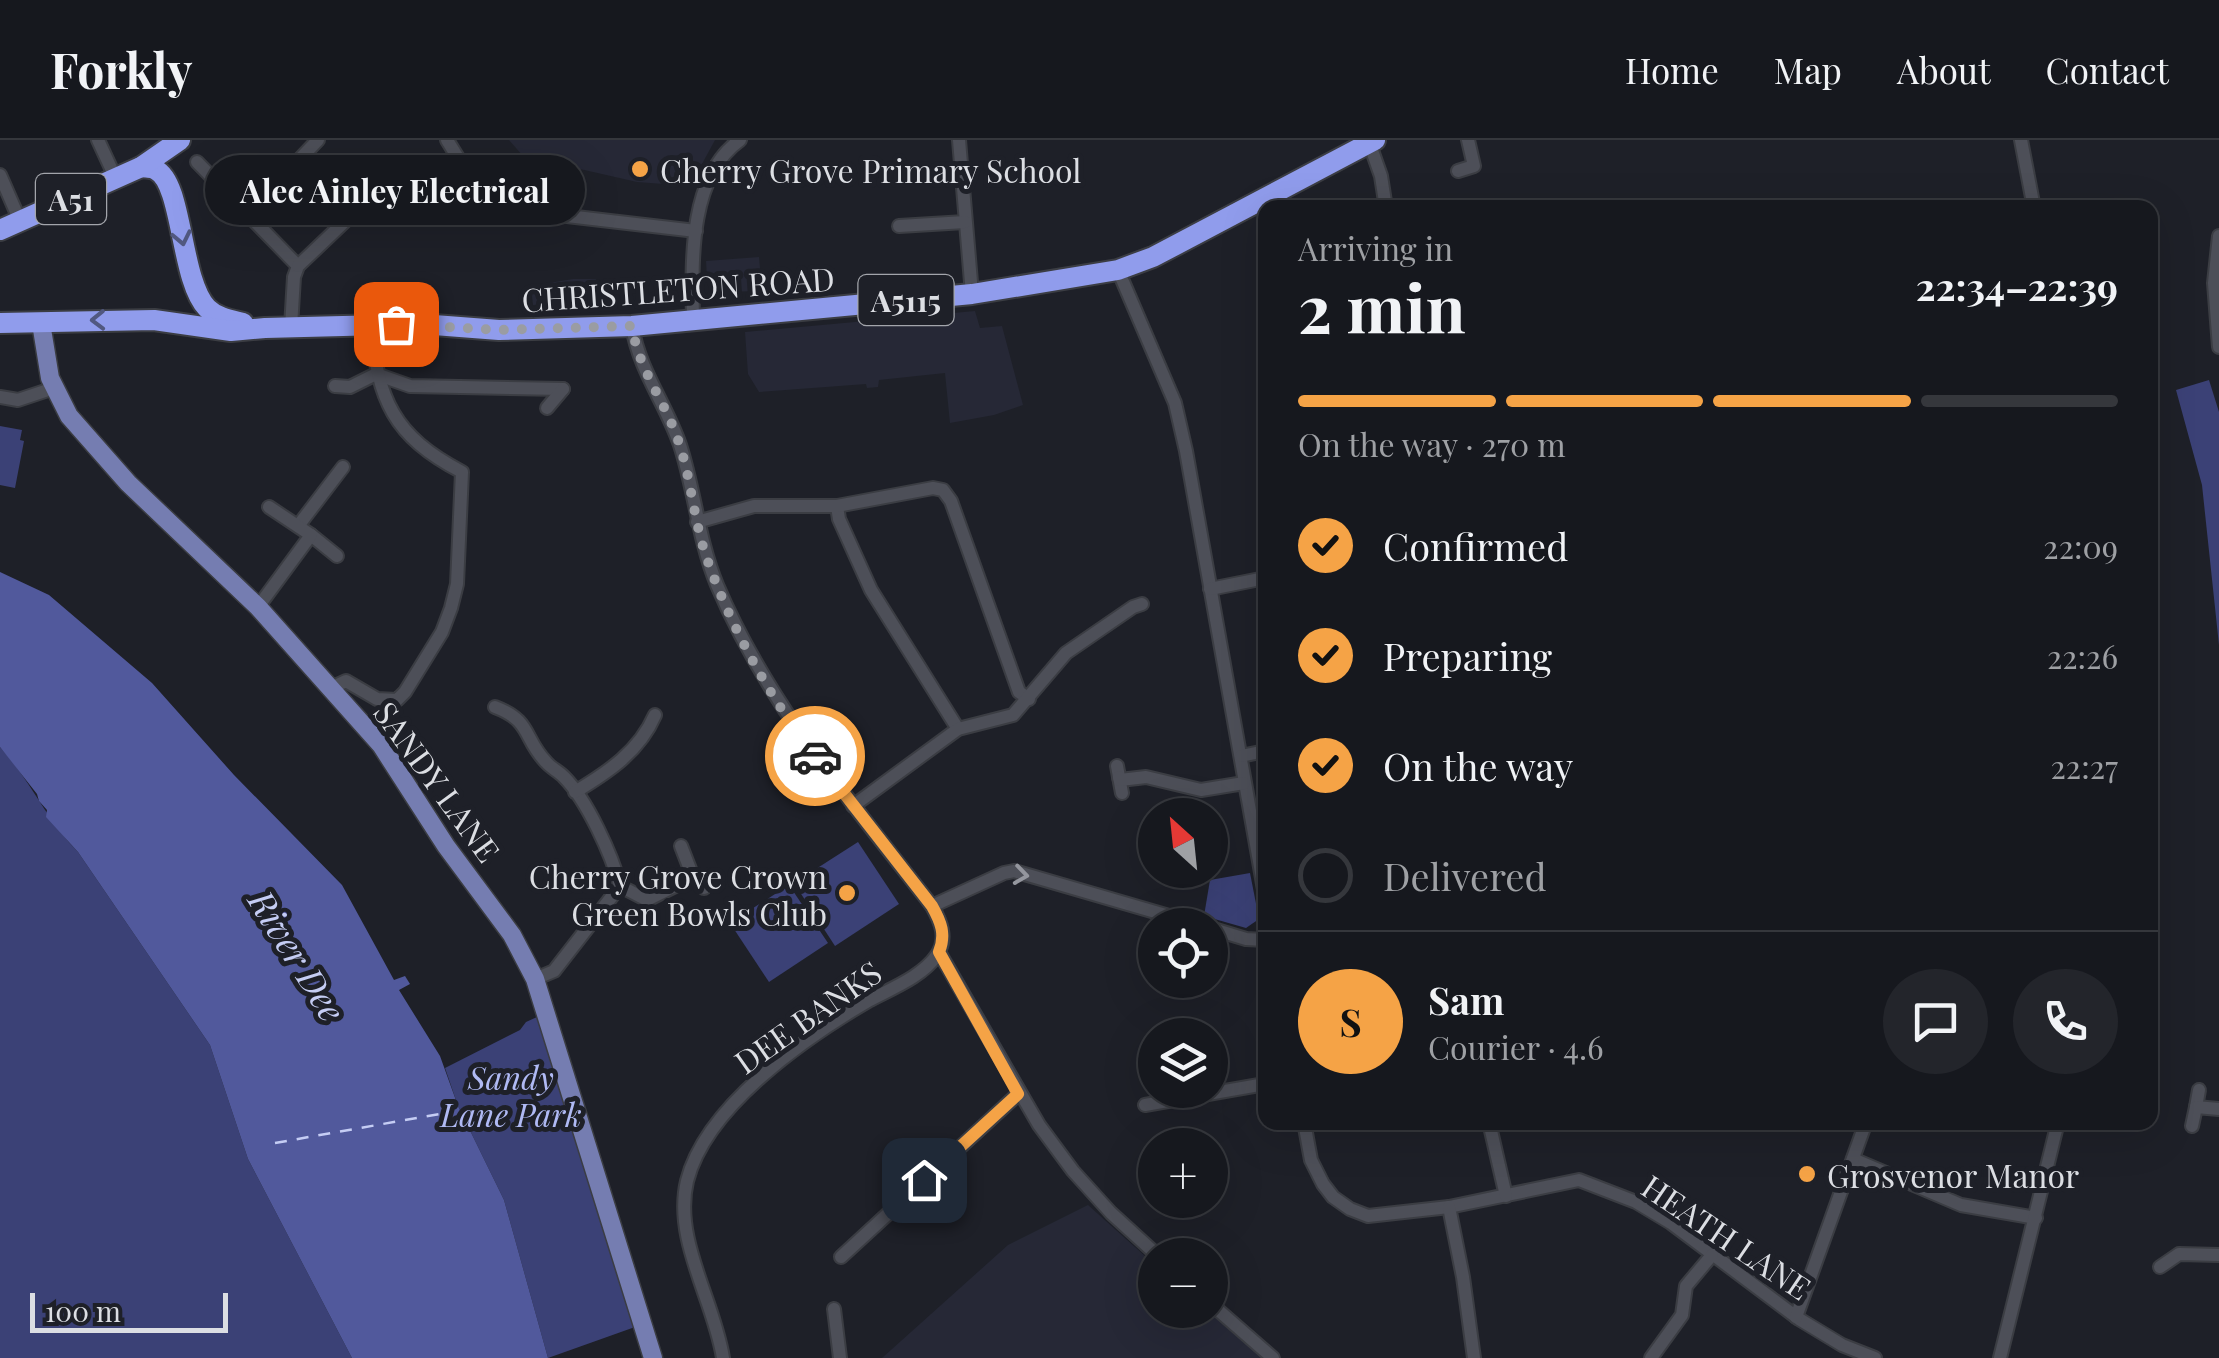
<!DOCTYPE html>
<meta charset="utf-8">
<style>
body{margin:0;font-family:"Playfair Display",serif;background:#23252b;color:#f1f3f6;height:100vh;display:flex;flex-direction:column;font-size:38px;white-space:nowrap}
*{box-sizing:border-box;margin:0}
p{font-size:32px;color:#9ea0a4}
.icon{flex:none;width:55px;height:55px;fill:none;stroke:currentColor;stroke-width:2;stroke-linecap:round;stroke-linejoin:round}
.map{position:relative;flex:1;overflow:hidden}
.details{position:absolute;left:1258px;top:60px;width:900px;height:930px;display:flex;flex-direction:column;background:#16181e;border-radius:20px;box-shadow:0 10px 40px #0002,0 0 0 2px #35373c}
.details>*{flex:none}
.needle{width:65px;rotate:333deg}
.controls{position:absolute;left:1138px;top:658px;display:grid;gap:20px}
.controls a{display:grid;place-items:center;width:90px;height:90px;border-radius:50%;background:#16181e;box-shadow:0 10px 40px #0002,0 0 0 2px #35373c;font-size:50px}
.scale{position:absolute;left:30px;bottom:25px;width:198px;box-sizing:border-box;padding-left:10px;border:5px solid #dcdee3;border-top:0;font-size:28px;line-height:35px;white-space:nowrap;color:#dcdee3;-webkit-text-stroke:8px #1e2028;paint-order:stroke}
.pin{position:absolute;display:grid;place-items:center;width:85px;height:85px;color:#fff;margin:-42px;border-radius:20px;box-shadow:0 5px 15px #0006}
.courier{position:absolute;display:grid;place-items:center;width:100px;height:100px;margin:-50px;border:8px solid #f5a346;border-radius:50%;background:#fff;color:#222;box-shadow:0 2px 12px #0007}
.bubble{position:absolute;height:70px;border-radius:35px;background:#16181e;box-shadow:0 10px 40px #0002,0 0 0 2px #35373c;font-size:32px;font-weight:700;line-height:70px;text-align:center}
.head em{font-style:normal;font-weight:700}
.head div{display:flex;flex-direction:column-reverse}
.head{display:flex;align-items:center;justify-content:space-between;height:170px;padding:0 40px}
h1{font-size:65px;font-weight:700;line-height:75px}
.bar{display:grid;grid-template-columns:repeat(4,1fr);gap:15px 10px;align-content:center;height:120px;padding:0 40px}
.bar i{height:12px;border-radius:8px;background:#35373c}
.bar .current{background:#f5a346}
.bar p{grid-column:span 4}
.line{display:flex;align-items:center;gap:25px;padding:0 40px;border-top:2px solid #35373c}
.line div{flex:1}
.round{display:grid;place-items:center;flex:none;width:105px;height:105px;border-radius:52px;background:#23252b}
ol{padding:0 40px;list-style:none}
li{display:flex;align-items:center;gap:30px;height:110px}
li p{margin-inline-start:auto}
li .icon{padding:10px;border-radius:50%;background:#f5a346;color:#111;stroke-width:4}
li:last-child{color:#9ea0a4}
li i{width:55px;height:55px;border:5px solid #35373c;border-radius:50%}
header{display:flex;align-items:center;gap:60px;box-sizing:border-box;height:140px;padding:0 50px;background:#16181e;border-bottom:2px solid #35373c}
header strong{font-size:48px}
nav{display:flex;gap:55px;margin-inline-start:auto;font-size:35px}
.map>svg:first-child{display:block}
</style>
<header>
<strong>Forkly</strong>
<nav><a>Home</a><a>Map</a><a>About</a><a>Contact</a></nav>
</header>
<div class="map">
<svg width="2219" height="1218" viewBox="0 0 2219 1218">
<rect width="100%" height="100%" fill="#1e2028"/>
<g fill="#262836">
<polygon points="509,0 715,0 690,46 637,42 523,16"/>
<polygon points="759,117 762,151 719,152 707,138 706,121"/>
<polygon points="573,139 596,139 596,162 533,165 531,146"/>
<polygon points="975,171 980,188 1002,186 1023,265 994,275 950,283 945,233 879,240 878,247 867,248 866,244 759,252 748,234 745,192"/>
<polygon points="1088,1065 1155,1125 1155,1170 1206,1170 1264,1218 882,1218 1008,1105"/>
</g>
<g fill="#3b4176">
<polygon points="2209,240 2219,272 2219,505 2202,345 2176,250"/>
<polygon points="0,286 22,290 20,300 24,301 15,348 0,345"/>
<path d="M 0,607 C 31,641 47,681 78,712 L 210,905 L 248,1019 L 352,1218 L 0,1218 Z"/>
<polygon points="858,702 899,764 835,806 794,743"/>
<polygon points="1250,733 1259,779 1246,788 1204,776 1210,740"/>
<polygon points="789,745 828,803 769,842 730,783"/>
<polygon points="537,877 635,1187 548,1218 504,1060 458,966 445,928 520,890 526,882"/>
</g>
<polygon fill="#51599c" points="0,432 49,455 152,543 234,635 342,745 394,840 405,836 410,844 399,850 440,916 458,966 504,1060 548,1218 352,1218 248,1019 210,905 78,712 46,677 47,670 39,661 37,654 0,607"/>
<g fill="none" stroke-linecap="round" stroke-linejoin="round">
<polyline stroke="#c5cdf4" stroke-width="2.5" stroke-dasharray="12 10" stroke-linecap="butt" points="275,1003 445,973"/>
<defs>
<g id="minor">
<polyline points="98,0 116,39"/>
<polyline points="447,0 481,55 498,68 696,91"/>
<polyline points="959,0 972,154"/>
<polyline points="2021,0 2034,68"/>
<polyline points="1369,2 1381,36 1386,68"/>
<polyline points="197,22 298,126 294,137 291,187"/>
<polyline points="1458,31 1474,26 1468,0"/>
<polyline points="0,35 20,81"/>
<polyline points="248,73 318,0"/>
<polyline points="899,86 965,82"/>
<polyline points="2219,96 2214,143 2219,207"/>
<polyline points="298,126 403,26"/>
<polyline points="1118,130 1175,263 1186,311 1265,755"/>
<path d="M 693,180 C 692,123 688,37 740,0"/>
<path d="M 632,186 C 639,230 666,264 680,305 C 695,351 698,399 717,445 C 768,565 852,663 932,766 C 941,782 948,798 937,815 C 922,837 890,849 868,861 C 805,898 706,966 687,1041 C 673,1100 714,1160 723,1218"/>
<polyline points="335,246 350,247 376,234 410,246 563,249"/>
<polyline points="0,257 18,260 54,248"/>
<polyline points="547,268 563,249"/>
<polyline points="837,366 839,379 871,450 958,589"/>
<polyline points="697,382 754,366 837,366 933,348 943,350 951,361 1019,552 1029,559"/>
<polyline points="298,386 343,327"/>
<polyline points="311,395 337,416"/>
<polyline points="1210,449 1265,438"/>
<polyline points="258,467 311,395 269,367"/>
<path d="M 331,548 L 346,541 L 377,559 L 397,560 L 405,552 L 442,492 L 451,468 L 457,444 L 462,332 C 393,296 378,260 371,185"/>
<path d="M 495,567 C 532,581 523,598 546,622 C 551,628 558,631 564,637 C 587,660 612,715 620,746"/>
<polyline points="1241,616 1265,611"/>
<polyline points="1117,626 1122,653"/>
<polyline points="1119,637 1120,640 1146,637 1201,650 1244,643"/>
<path d="M 575,652 C 608,632 639,612 655,575"/>
<polyline points="853,666 958,589 1013,575 1066,513 1133,467 1142,464"/>
<polyline points="693,737 704,748"/>
<polyline points="932,766 1004,733 1014,731 1200,785"/>
<polyline points="1210,788 1246,799 1265,800"/>
<polyline points="939,812 1039,985 1073,1031 1111,1073 1157,1115"/>
<polyline points="535,839 554,831 620,746 647,760 693,737 681,706"/>
<polyline points="1145,965 1265,944"/>
<polyline points="2196,967 2199,950"/>
<polyline points="1304,982 1311,1020 1323,1044 1333,1057 1350,1069 1368,1076 1449,1067 1579,1040 1636,1062 1671,1083 1799,1179 1842,1205 1875,1218"/>
<polyline points="1489,982 1506,1056"/>
<polyline points="2192,986 2196,967 2219,969"/>
<polyline points="1853,1019 1961,1065 2036,1078"/>
<polyline points="1449,1067 1463,1137 1474,1218"/>
<polyline points="841,1117 1018,954"/>
<polyline points="2160,1127 2179,1114 2219,1115"/>
<polyline points="1210,1163 1273,1218"/>
<polyline points="834,1169 840,1218"/>
<polyline points="1796,1177 1866,982"/>
<polyline points="1651,1218 1682,1175 1686,1146 1712,1115"/>
<polyline points="2000,1218 2058,982"/>
</g>
<polyline id="major" points="41,183 50,238 69,276 128,343 258,467 381,605 446,706 512,795 535,839 653,1218"/>
<g id="highway">
<path d="M 141,27 C 146,28 152,27 156,30 C 183,43 180,140 207,168 C 217,178 231,180 243,183"/>
<polyline points="0,90 141,27 180,0"/>
<polyline points="0,183 154,180 231,191 265,188 421,184 499,190 632,186 972,154 1118,130 1153,117 1375,0"/>
</g>
</defs>
<use href="#minor" stroke="#3b3d43" stroke-width="16"/>
<use href="#major" stroke="#3b3d43" stroke-width="21"/>
<use href="#highway" stroke="#3b3d43" stroke-width="24"/>
<use href="#minor" stroke="#4d4f58" stroke-width="12"/>
<use href="#major" stroke="#757db1" stroke-width="18"/>
<use href="#highway" stroke="#909cec" stroke-width="20"/>
</g>
<defs><path id="oneway-chevron" d="M-2-3.5L2.5 0L-2 3.5" fill="none" stroke-width="1.6" stroke-linecap="round" stroke-linejoin="round" transform="scale(2.5)"/></defs>
<g stroke="#515880">
<use href="#oneway-chevron" transform="translate(182 98) rotate(78)"/>
<use href="#oneway-chevron" transform="translate(98 180) rotate(179)"/>
</g>
<use stroke="#94969e" href="#oneway-chevron" transform="translate(1021 735) rotate(8)"/>
<g fill="none" stroke-linecap="round" stroke-linejoin="round">
<path stroke="#9a9ca2" stroke-width="10" stroke-dasharray="0 18" d="M 396,184 L 499,190 L 632,186 C 638,229 665,261 678,300 C 691,337 693,376 705,413 C 729,484 769,557 815,616"/>
<path stroke="#f5a346" stroke-width="12" d="M 815,616 L 932,766 C 941,782 946,794 939,812 L 1018,954 L 924,1040"/>
</g>
<g fill="#f5a346" stroke="#1e2028" stroke-width="4">
<circle cx="640" cy="29" r="10"/>
<circle cx="847" cy="753" r="10"/>
<circle cx="1807" cy="1034" r="10"/>
</g>
<g text-anchor="middle" dominant-baseline="central" stroke-width="10" stroke-linejoin="round" paint-order="stroke">
<g fill="#1e2028" stroke="#a3a5ab" stroke-width="2.5">
<rect x="36" y="34" width="70" height="50" rx="8"/>
<rect x="858.5" y="135" width="95" height="50" rx="8"/>
</g>
<g font-size="30" font-weight="bold" fill="#dcdee3">
<text x="71" y="59">A51</text>
<text x="906" y="160">A5115</text>
</g>
<g font-size="32" fill="#dcdee3" stroke="#1e2028" text-anchor="start">
<text x="660" y="29">Cherry Grove Primary School</text>
<text x="827" y="735" text-anchor="end">Cherry Grove Crown<tspan x="827" dy="37">Green Bowls Club</tspan></text>
<text x="1827" y="1034">Grosvenor Manor</text>
</g>
<g font-size="32" fill="#dcdee3" stroke="#1e2028">
<text transform="translate(678 148) rotate(-4)">CHRISTLETON ROAD</text>
<text transform="translate(438 641) rotate(54)">SANDY LANE</text>
<text transform="translate(807 876) rotate(-35)">DEE BANKS</text>
<text transform="translate(1727 1096) rotate(34)">HEATH LANE</text>
</g>
<g font-size="32" font-style="italic" fill="#b0baf4" stroke="#1e2028">
<text x="511" y="936">Sandy<tspan x="511" dy="37">Lane Park</tspan></text>
</g>
<g font-size="35" font-style="italic" fill="#c5cdf4" stroke="#1e2028">
<text transform="translate(298 815) rotate(58)">River Dee</text>
</g>
</g>
</svg>
<div class="controls">
<a><svg class="needle" viewBox="-14 -14 28 28"><path d="M0-13l5 13h-10z" fill="#e53935"/><path d="M0 13l5-13h-10z" fill="#9ea0a4"/></svg></a>
<a><svg class="icon" aria-label="locate" viewBox="0 0 24 24"><circle cx="12" cy="12" r="6"/><path d="M12 2v4M12 18v4M2 12h4M18 12h4"/></svg></a>
<a><svg class="icon" aria-label="layers" viewBox="0 0 24 24"><path d="M12 4l9 5-9 5-9-5zM3 14l9 5 9-5"/></svg></a>
<a>+</a>
<a>−</a>
</div>
<div class="scale">100 m</div>
<div class="pin" style="left:396px;top:184px;background:#ea580c"><svg class="icon" aria-label="bag" viewBox="0 0 24 24"><path d="M5 8h14l-1 12H6zM9 8a3 3 0 0 1 6 0"/></svg></div>
<div class="pin" style="left:924px;top:1040px;background:#1f2937"><svg class="icon" aria-label="home" viewBox="0 0 24 24"><path d="M3 11l9-7 9 7M6 9v11h12V9"/></svg></div>
<div class="courier" style="left:815px;top:616px"><svg class="icon" aria-label="car" viewBox="0 0 24 24"><path d="M5 17H2v-5l4-1 3-4h7l3 4 3 1v5h-3M9 17h6M6 11h13"/><circle cx="7" cy="17" r="2"/><circle cx="17" cy="17" r="2"/></svg></div>
<div class="bubble" style="left:205px;top:15px;width:380px">Alec Ainley Electrical</div>
<section class="details">
<div class="head"><div><h1>2 min</h1><p>Arriving in</p></div><em>22:34–22:39</em></div>
<div class="bar"><i class="current"></i><i class="current"></i><i class="current"></i><i></i><p>On the way · 270 m</p></div>
<ol>
<li><svg class="icon" aria-label="check" viewBox="0 0 24 24"><path d="M5 12l5 5 9-10"/></svg>Confirmed<p>22:09</p></li>
<li><svg class="icon" aria-label="check" viewBox="0 0 24 24"><path d="M5 12l5 5 9-10"/></svg>Preparing<p>22:26</p></li>
<li><svg class="icon" aria-label="check" viewBox="0 0 24 24"><path d="M5 12l5 5 9-10"/></svg>On the way<p>22:27</p></li>
<li><i></i>Delivered</li>
</ol>
<div class="line" style="height:180px"><b class="round" style="background:#f5a346;color:#111">S</b><div><b>Sam</b><p>Courier · 4.6</p></div><a class="round"><svg class="icon" aria-label="chat" viewBox="0 0 24 24"><path d="M4 5h16v11H9l-5 4z"/></svg></a><a class="round"><svg class="icon" aria-label="phone" viewBox="0 0 24 24"><path d="M5 4h4l2 5-3 2q2 4 5 5l2-3 5 2v4C11 20 4 13 5 4z"/></svg></a></div>
</section>
</div>
